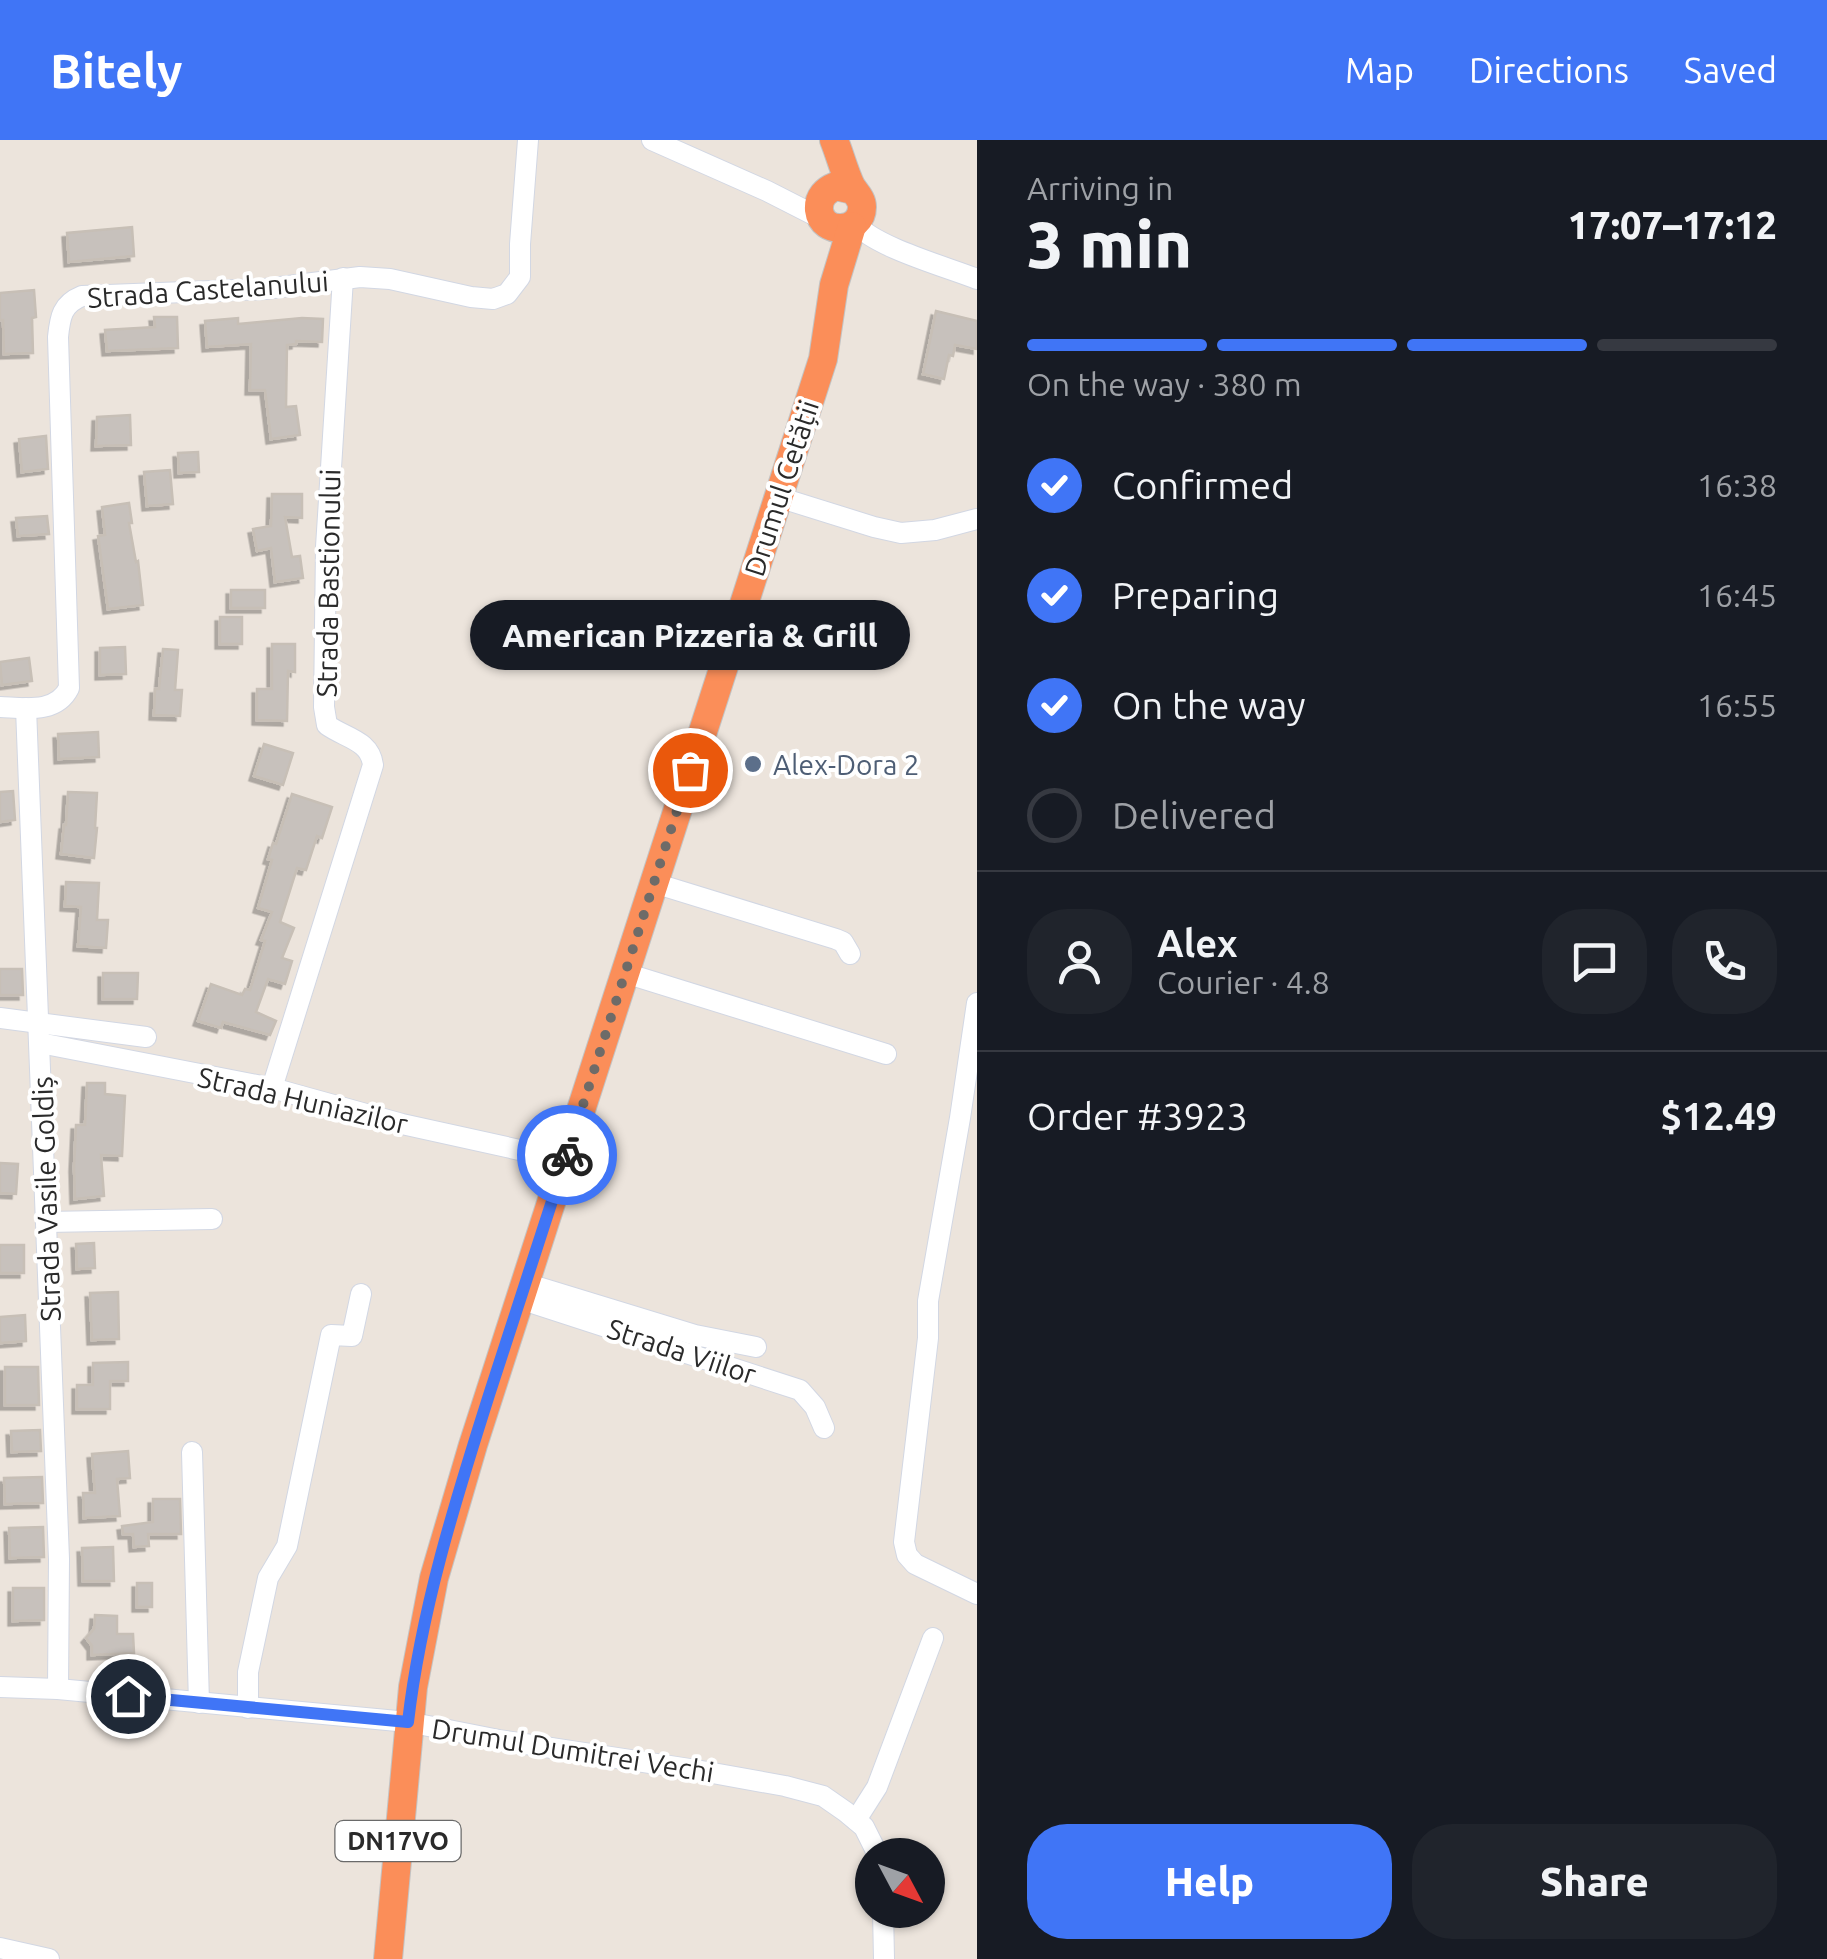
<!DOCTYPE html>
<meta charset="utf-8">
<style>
body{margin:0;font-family:Ubuntu,sans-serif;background:#20242c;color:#f1f3f6;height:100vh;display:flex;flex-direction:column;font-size:38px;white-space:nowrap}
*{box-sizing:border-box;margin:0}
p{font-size:32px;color:#9ea1a6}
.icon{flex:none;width:55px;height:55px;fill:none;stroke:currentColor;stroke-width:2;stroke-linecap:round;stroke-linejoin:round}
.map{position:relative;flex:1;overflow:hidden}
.sheet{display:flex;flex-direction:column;background:#171b24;width:850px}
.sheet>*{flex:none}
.needle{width:65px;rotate:131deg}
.fabs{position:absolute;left:855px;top:1698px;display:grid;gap:20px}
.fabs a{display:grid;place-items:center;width:90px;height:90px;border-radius:50%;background:#171b24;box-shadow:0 2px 8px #0004;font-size:50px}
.pin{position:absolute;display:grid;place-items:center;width:85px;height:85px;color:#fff;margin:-42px;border:5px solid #fff;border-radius:50%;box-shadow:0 2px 10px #0007}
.courier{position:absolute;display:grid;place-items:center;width:100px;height:100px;margin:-50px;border:8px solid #4075f6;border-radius:50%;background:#fff;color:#222;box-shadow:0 2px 12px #0007}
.bubble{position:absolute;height:70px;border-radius:35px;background:#171b24;box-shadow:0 2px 8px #0004;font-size:32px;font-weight:800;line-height:70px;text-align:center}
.head em{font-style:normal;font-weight:800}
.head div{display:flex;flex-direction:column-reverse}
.head{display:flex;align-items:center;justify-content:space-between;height:170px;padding:0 50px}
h1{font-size:65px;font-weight:800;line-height:75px}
.bar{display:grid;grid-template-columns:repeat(4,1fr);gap:15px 10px;align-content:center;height:120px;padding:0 50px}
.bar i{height:12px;border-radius:8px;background:#363941}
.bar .selected{background:#4075f6}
.bar p{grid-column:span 4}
.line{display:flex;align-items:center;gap:25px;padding:0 50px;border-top:2px solid #363941}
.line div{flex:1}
.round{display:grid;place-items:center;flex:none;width:105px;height:105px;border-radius:40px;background:#20242c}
ol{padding:0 50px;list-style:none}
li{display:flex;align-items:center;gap:30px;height:110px}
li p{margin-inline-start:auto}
li .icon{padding:10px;border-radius:50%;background:#4075f6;color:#fff;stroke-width:4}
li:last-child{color:#9ea1a6}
li i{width:55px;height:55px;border:5px solid #363941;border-radius:50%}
.action{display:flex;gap:20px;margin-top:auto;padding:20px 50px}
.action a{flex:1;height:115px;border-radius:40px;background:#4075f6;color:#fff;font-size:40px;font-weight:800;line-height:115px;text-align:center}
.action a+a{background:#20242c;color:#f1f3f6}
header{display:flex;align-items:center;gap:60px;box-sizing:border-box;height:140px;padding:0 50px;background:#4075f6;color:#fff}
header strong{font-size:48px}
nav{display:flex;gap:55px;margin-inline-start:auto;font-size:35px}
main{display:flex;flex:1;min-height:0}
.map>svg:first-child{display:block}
</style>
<header>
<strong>Bitely</strong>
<nav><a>Map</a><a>Directions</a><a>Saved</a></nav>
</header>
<main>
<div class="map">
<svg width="977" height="1819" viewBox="0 0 977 1819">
<defs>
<filter id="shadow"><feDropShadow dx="-4.5" dy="4.5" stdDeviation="0" flood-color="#0004"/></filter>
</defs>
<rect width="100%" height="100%" fill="#ece4dc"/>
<g fill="#c7c1bc" stroke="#c7bfb6" stroke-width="2.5" filter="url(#shadow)">
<polygon points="132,87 134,116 69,122 67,93"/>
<polygon points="34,150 36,177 32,178 33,213 4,214 3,180 0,180 0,153"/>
<polygon points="936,171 977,181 977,209 955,205 953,216 949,215 944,239 923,234"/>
<polygon points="154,177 177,177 178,208 107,211 105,190 155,187"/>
<polygon points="238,178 238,184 302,178 323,179 322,202 296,201 296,204 287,205 286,267 296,266 300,295 271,299 265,250 250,250 251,204 207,207 205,181"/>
<polygon points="130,275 131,305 96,306 97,277"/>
<polygon points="46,296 48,329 22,332 19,299"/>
<polygon points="198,312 199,332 179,333 178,313"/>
<polygon points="170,330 173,364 147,366 144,332"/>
<polygon points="272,354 302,354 302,378 285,377 292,417 300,416 303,438 275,442 271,408 257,411 253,389 271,386"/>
<polygon points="129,363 132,383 129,383 136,422 138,421 143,465 108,469 98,396 105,395 102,367"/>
<polygon points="47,376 49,394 18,396 16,378"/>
<rect x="231" y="450" width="34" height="18"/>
<rect x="220" y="477" width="22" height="27"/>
<polygon points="272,504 295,504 295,532 288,531 287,581 257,580 257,549 272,549"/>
<polygon points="125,507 126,534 100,535 100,508"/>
<polygon points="163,509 178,510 175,550 182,550 180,576 154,575 155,549 159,549"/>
<polygon points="29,518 32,541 2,545 0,522"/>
<polygon points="98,592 99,617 59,619 58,594"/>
<polygon points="264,604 293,613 283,645 254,636"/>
<polygon points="13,651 15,680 0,682 0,652"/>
<polygon points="68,652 97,653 95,688 97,688 94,718 61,714 64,685 66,685"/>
<polygon points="292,654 332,667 322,698 317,696 306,730 297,728 280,782 294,788 282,818 292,821 285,844 268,839 256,872 276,881 270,895 223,882 221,888 198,881 211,844 242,855 245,849 250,850 265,801 261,800 272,772 258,768 272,720 268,719 273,703 276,704"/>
<polygon points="66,742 99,743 97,780 108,780 106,808 78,806 81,767 65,766"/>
<polygon points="0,829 22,829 23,855 0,855"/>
<polygon points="103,833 138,833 137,859 103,859"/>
<polygon points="87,943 105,943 105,954 125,956 122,1016 101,1015 104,1056 75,1059 74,1027 76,985 85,985"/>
<polygon points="0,1023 18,1024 16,1054 0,1053"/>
<polygon points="94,1103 95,1128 77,1129 76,1104"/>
<rect x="0" y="1105" width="24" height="28"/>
<polygon points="118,1152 119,1199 92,1200 90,1153"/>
<polygon points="25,1175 26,1201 0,1203 0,1177"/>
<polygon points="128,1222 128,1241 110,1241 110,1269 77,1269 77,1245 93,1245 93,1223"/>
<polygon points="5,1227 38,1227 39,1265 5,1265"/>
<polygon points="40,1290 41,1311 12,1312 11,1291"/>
<polygon points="128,1311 130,1338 117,1339 120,1376 84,1378 83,1353 95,1353 92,1314"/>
<polygon points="42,1337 43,1363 5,1364 4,1338"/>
<polygon points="153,1359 180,1359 181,1394 148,1394 149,1406 134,1407 133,1394 123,1394 122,1386 153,1382"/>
<polygon points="43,1387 44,1417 10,1418 9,1388"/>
<polygon points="113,1407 114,1441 83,1441 82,1408"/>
<rect x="137" y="1443" width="15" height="24"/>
<polygon points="13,1448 44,1448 44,1480 13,1481"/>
<polygon points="95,1475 117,1476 117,1494 133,1494 134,1513 92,1515 92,1506 86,1498 94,1489"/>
</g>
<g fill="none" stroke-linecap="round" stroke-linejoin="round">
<defs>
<g id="minor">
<polyline points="652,0 767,51 822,79"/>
<path d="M 855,83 C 874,107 947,127 977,139"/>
<polyline points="778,357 874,387 901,393 935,390 977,379"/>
<path d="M 0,567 C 25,568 56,574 69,548 L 58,197 C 60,177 62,164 82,156 L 265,149 L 360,137 L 390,139 L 471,157 L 493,159 L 507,154 L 520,137 L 520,104 L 528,0"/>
<polyline points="26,568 59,1419 58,1549"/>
<polyline points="654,743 836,799 843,802 850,814"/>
<polyline points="625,833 886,914"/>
<polyline points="977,863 960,978 928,1161 928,1198 904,1402 907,1415 915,1424 977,1454"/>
<polyline points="0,878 146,897"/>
<polyline points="40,903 272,948 402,984 565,1020"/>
<path d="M 272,948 L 373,625 C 370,600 345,598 327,585 L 324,567 L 326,407 L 343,138"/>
<polyline points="47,1082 212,1079"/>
<polyline points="525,1143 695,1195 756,1207"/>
<polyline points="520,1159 800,1250 815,1267 824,1288"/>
<polyline points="192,1312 199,1563"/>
<polyline points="0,1547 58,1549 408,1582 499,1600 696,1630 785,1646 823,1656 846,1672 864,1687 878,1715"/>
<polyline points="248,1568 248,1532 268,1438 287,1406 331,1195 352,1196 361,1154"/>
<polyline points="856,1680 877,1647 933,1498"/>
<polyline points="883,1770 884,1819"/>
<polyline points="0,1808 49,1819"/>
</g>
<g id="highway">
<path d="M 834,0 C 840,15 844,31 851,46 C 855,53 862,58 862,67 C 862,93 822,96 819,70 C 818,57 826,50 836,46 L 853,50"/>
<polyline points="388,1819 413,1547 434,1438 473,1305 823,219 834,145 852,86"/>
</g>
</defs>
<use href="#minor" stroke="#d2d7e3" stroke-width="22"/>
<use href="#highway" stroke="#c3c3c3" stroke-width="30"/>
<use href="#minor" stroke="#fff" stroke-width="20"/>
<use href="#highway" stroke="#fb8e59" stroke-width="28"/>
</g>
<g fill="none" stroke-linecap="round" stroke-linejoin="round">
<polyline stroke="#6e6b68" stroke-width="10" stroke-dasharray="0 18" points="567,1015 690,630"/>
<path stroke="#4075f6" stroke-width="12" d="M 128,1556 L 408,1582 C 421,1470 455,1362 489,1255 C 515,1175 541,1095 567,1015"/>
</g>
<circle fill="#5c6f8a" stroke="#fff" stroke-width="4" cx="753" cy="624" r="10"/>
<g text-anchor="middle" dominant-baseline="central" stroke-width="8" stroke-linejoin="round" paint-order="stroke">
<rect fill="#fff" stroke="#6a6a6a" stroke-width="2.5" x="335.5" y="1681" width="125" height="40" rx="8"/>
<g font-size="25" font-weight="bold" fill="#2a2a2a">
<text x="398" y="1701">DN17VO</text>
</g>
<g font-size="28" fill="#2a2a2a" stroke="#fff">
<text transform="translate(208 149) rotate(-4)">Strada Castelanului</text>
<text transform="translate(781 348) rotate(-72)">Drumul Cetății</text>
<text transform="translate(328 443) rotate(-89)">Strada Bastionului</text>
<text transform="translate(303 960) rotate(13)">Strada Huniazilor</text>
<text transform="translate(46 1059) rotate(-92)">Strada Vasile Goldiș</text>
<text transform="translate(682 1211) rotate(18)">Strada Viilor</text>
<text transform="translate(573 1610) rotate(9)">Drumul Dumitrei Vechi</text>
</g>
<g font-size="28" fill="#4e5e75" stroke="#fff" text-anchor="start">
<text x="773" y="624">Alex-Dora 2</text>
</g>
</g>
</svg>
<div class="fabs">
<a><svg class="needle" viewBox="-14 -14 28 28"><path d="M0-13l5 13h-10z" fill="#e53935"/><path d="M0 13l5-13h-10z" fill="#9ea1a6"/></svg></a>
</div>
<div class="pin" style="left:690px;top:630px;background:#ea580c"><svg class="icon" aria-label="bag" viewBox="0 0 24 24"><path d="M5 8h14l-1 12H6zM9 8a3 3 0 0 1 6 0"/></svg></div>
<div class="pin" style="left:128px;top:1556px;background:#1f2937"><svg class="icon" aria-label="home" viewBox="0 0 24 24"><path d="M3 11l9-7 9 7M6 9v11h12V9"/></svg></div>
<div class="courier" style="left:567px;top:1015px"><svg class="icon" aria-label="bike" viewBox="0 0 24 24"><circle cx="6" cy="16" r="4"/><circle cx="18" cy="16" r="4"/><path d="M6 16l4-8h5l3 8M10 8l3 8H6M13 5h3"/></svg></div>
<div class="bubble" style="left:470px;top:460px;width:440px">American Pizzeria &amp; Grill</div>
</div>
<section class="sheet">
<div class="head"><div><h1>3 min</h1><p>Arriving in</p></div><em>17:07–17:12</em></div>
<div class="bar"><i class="selected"></i><i class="selected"></i><i class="selected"></i><i></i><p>On the way · 380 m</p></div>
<ol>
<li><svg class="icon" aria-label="check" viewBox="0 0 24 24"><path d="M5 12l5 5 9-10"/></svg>Confirmed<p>16:38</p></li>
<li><svg class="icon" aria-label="check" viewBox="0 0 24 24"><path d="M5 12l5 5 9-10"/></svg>Preparing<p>16:45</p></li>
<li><svg class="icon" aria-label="check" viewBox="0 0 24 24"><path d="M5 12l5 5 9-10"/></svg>On the way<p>16:55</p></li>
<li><i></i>Delivered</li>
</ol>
<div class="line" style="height:180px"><a class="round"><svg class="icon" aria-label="person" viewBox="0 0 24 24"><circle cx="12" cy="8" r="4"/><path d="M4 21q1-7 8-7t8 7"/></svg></a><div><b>Alex</b><p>Courier · 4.8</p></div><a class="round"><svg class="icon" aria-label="chat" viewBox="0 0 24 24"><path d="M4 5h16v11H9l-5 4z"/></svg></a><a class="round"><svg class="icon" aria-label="phone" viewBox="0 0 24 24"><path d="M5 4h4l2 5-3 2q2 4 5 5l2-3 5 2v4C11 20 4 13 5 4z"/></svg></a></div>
<div class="line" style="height:130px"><div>Order #3923</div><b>$12.49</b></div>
<div class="action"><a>Help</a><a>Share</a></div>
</section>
</main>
